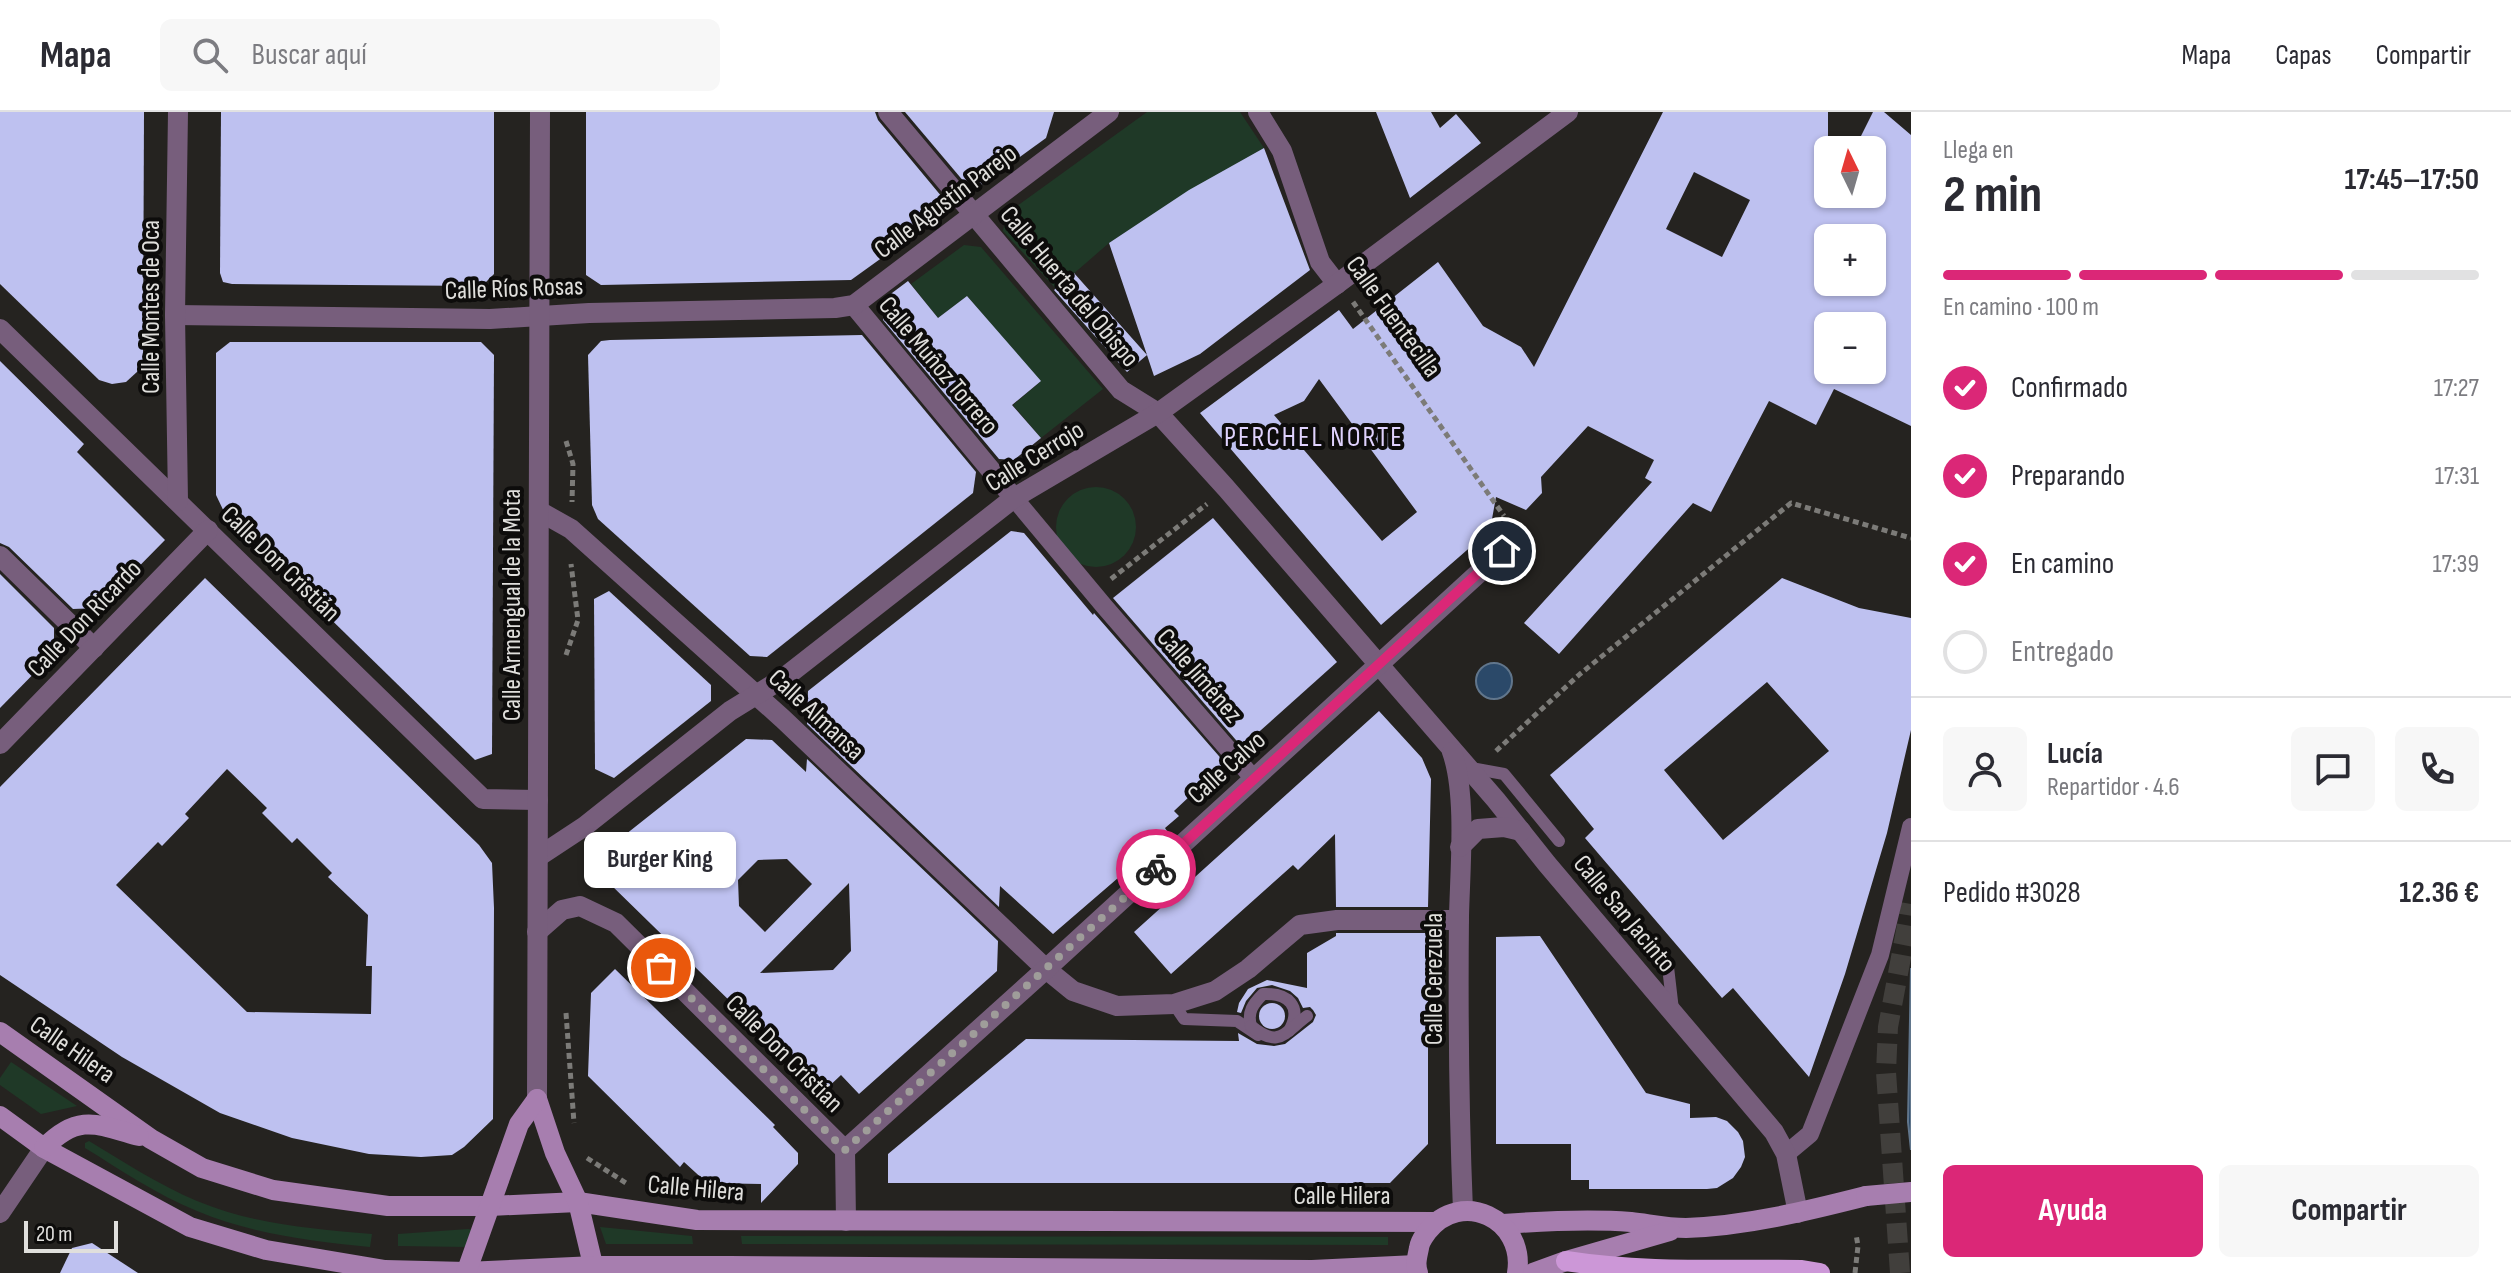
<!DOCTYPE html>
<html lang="es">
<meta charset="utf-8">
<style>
body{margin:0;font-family:"Sofia Sans Condensed",sans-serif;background:#f7f7f7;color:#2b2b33;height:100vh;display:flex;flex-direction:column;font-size:30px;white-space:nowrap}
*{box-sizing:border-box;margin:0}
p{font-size:26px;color:#7c7c81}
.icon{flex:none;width:44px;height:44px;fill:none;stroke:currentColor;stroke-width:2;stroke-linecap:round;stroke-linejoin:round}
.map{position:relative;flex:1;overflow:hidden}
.side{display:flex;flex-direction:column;background:#fff;width:600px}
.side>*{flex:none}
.needle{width:52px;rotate:355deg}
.buttons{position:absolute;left:1814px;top:24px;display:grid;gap:16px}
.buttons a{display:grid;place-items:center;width:72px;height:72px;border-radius:12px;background:#fff;box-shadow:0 2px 6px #0004;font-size:40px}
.scale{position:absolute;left:24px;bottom:20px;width:94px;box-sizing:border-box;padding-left:8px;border:4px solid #e0dfdc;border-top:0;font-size:22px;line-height:28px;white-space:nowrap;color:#e0dfdc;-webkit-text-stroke:6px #0d0c0b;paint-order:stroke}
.pin{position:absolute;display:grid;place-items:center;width:68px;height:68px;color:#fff;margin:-34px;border:4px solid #fff;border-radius:50%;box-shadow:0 2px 8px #0007}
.courier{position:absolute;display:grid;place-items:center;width:80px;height:80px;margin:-40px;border:6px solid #db2777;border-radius:50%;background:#fff;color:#222;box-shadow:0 2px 10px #0007}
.bubble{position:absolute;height:56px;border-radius:12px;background:#fff;box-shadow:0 2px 6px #0004;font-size:26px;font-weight:700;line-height:56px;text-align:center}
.head em{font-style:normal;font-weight:700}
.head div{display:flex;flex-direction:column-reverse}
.head{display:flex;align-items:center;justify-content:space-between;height:136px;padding:0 32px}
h1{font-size:52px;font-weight:700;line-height:60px}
.bar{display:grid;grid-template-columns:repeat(4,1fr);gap:12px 8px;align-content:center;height:96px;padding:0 32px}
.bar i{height:10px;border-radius:6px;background:#e1e1e2}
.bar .selected{background:#db2777}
.bar p{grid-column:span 4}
.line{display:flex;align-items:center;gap:20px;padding:0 32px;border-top:2px solid #e1e1e2}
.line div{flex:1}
.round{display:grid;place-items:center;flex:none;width:84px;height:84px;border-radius:12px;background:#f7f7f7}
ol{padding:0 32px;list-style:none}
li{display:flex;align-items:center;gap:24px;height:88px}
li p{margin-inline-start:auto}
li .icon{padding:8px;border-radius:50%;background:#db2777;color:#fff;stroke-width:4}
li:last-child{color:#7c7c81}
li i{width:44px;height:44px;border:4px solid #e1e1e2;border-radius:50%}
.primary-button{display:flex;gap:16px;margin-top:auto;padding:16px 32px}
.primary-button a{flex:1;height:92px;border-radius:12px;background:#db2777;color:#fff;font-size:32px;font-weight:700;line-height:92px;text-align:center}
.primary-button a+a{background:#f7f7f7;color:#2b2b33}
header{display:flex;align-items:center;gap:48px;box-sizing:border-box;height:112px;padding:0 40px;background:#fff;border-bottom:2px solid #e1e1e2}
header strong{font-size:38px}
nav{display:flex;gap:44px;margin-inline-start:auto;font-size:28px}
.search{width:560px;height:72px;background:#f7f7f7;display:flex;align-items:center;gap:20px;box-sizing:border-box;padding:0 28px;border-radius:12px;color:#7c7c81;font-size:30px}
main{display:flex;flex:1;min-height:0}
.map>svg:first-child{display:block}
</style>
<header>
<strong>Mapa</strong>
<div class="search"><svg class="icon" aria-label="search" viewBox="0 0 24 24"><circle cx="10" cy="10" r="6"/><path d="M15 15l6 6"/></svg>Buscar aquí</div>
<nav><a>Mapa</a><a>Capas</a><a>Compartir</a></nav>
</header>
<main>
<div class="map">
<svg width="1911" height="1161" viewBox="0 0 1911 1161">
<rect width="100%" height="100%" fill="#252320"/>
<g fill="#1f3927">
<polygon points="1147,0 1240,0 1264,36 1187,80 1109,131 1056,177 1003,119 1006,102"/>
<polygon points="964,133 981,135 1103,277 1041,326 1013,293 1040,270 967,184 938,206 911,172"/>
<circle cx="1096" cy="415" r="40"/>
<polygon points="11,950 77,994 41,1002 0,973 0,966"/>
<path d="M 89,1029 C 124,1050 159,1073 197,1089 C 252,1112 312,1117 372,1122 L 370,1135 C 311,1129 252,1122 197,1099 C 157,1083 121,1058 85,1036 L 85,1031 Z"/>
<polygon points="600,1115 692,1124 693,1132 606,1132"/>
<polygon points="468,1117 473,1118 467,1135 398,1134 398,1122"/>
<polygon points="741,1124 1388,1125 1388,1133 742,1132"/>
</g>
<g fill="#2b4969" stroke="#61768c" stroke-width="2">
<circle cx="1494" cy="569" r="18"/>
<polygon points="1911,856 1911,1038 1908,1010"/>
</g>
<g fill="#bec1f0" fill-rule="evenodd">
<polygon points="0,0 144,0 143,248 138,259 126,270 112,272 99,268 0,172"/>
<polygon points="221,0 494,0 494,162 482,174 232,172 223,170 220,161"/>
<polygon points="586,0 875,0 878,8 942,85 940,104 851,168 601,173 586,163"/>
<polygon points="905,0 1054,0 1046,26 981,73 965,71"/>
<polygon points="1376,0 1431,0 1440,16 1456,2 1481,31 1410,86"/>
<path d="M 1663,0 L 1828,0 L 1828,92 L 1833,82 L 1872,82 L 1872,38 L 1854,38 L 1873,0 L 1884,0 L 1911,23 L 1911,314 L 1834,277 L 1816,313 L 1769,289 L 1711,400 L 1693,391 L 1559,542 L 1524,511 L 1652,370 L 1645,366 L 1654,348 L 1588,314 L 1541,365 L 1542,381 L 1526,398 L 1496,385 L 1490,418 L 1381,513 L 1200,301 L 1339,198 L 1353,217 L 1438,150 L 1483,214 L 1521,235 L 1534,255 ZM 1694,60 L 1750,88 L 1722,145 L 1666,117 ZM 1828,126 L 1872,126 L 1872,170 L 1828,170 ZM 1828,214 L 1872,214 L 1872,258 L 1828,258 ZM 1319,267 L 1417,400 L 1382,429 L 1274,303 L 1304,289 Z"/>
<polygon points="1264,36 1310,158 1200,242 1154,264 1147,243 1127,260 1054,178 1074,161 1147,243 1109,131 1189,78"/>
<polygon points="908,169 938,206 967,184 1041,269 1012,293 1041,326 1014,348 999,347 883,208 888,184"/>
<polygon points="862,223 976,360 973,381 767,545 750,544 598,407 592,393 588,243 601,229 610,228"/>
<polygon points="230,230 481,230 494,243 492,642 475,648 227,406 216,383 216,241"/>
<polygon points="0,249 84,332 77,340 165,428 98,496 73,497 9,435 0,431"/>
<polygon points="1213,406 1337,550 1242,635 1113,486"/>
<polygon points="1011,419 1024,421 1093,503 1094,501 1225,651 1174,699 1179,704 1165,716 1169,722 1053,822 1000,774 999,795 807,612 808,579"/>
<polygon points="0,462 54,516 54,541 0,596"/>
<path d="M 205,466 L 479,733 L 492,751 L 494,796 L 493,1007 L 464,1035 L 452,1043 L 421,1045 L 369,1042 L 292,1026 L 220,1001 L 122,945 L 0,863 L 0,675 ZM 227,657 L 267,696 L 262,701 L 292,731 L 297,726 L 332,761 L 328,765 L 368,803 L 366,854 L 372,854 L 371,902 L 247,900 L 116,773 L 158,730 L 162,734 L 189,706 L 185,702 Z"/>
<path d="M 1782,466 L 1859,496 L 1911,506 L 1911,618 L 1887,721 L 1845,862 L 1809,965 L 1733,876 L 1722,886 L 1585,726 L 1594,717 L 1550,663 ZM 1767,570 L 1829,639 L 1723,728 L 1664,658 Z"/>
<polygon points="609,479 711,573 711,589 614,666 595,657 594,487"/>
<polygon points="1379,599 1422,646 1431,667 1428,795 1336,795 1335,722 1298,758 1293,753 1171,862 1134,820"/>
<path d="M 746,627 L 772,628 L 806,660 L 807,647 L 998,829 L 997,859 L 859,982 L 841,963 L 823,980 L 608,770 L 628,754 L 611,734 ZM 787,747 L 812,772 L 765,820 L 739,794 L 738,768 L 758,748 ZM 849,771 L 851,839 L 833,858 L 760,861 Z"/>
<polygon points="1336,821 1428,821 1428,1032 1390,1071 888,1071 888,1042 1026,927 1239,929 1238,921 1257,932 1274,934 1285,932 1313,910 1316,903 1313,898 1310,895 1303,896 1298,886 1290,879 1272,873 1257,876 1246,889 1241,901 1237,900 1239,891 1248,877 1267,868 1307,876 1307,841 1336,824"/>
<polygon points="1540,824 1646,981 1690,992 1690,1006 1716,1005 1727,1009 1738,1020 1743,1029 1745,1045 1741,1055 1733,1066 1717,1076 1707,1077 1589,1077 1589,1068 1571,1068 1571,1032 1496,1032 1496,825"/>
<polygon points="615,857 775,1013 773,1015 798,1041 798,1052 761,1091 761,1072 707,1071 684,1050 680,1055 588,964 591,881"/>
<circle cx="1272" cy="904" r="13"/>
<polygon points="92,1131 138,1161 60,1161 72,1136"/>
</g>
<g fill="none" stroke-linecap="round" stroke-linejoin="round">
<polyline stroke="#413f3c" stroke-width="20" stroke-dasharray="20 10" stroke-linecap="butt" points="1900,1161 1886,960 1888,915 1911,792"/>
<g stroke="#7c7b78" stroke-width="5" stroke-dasharray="6 4" stroke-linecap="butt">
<polyline points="1353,190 1504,404"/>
<polyline points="566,329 573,352 572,390"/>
<polyline points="1111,467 1207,392"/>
<polyline points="566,543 578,508 571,452"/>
<polyline points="1496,639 1580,562 1791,391 1911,426"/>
<polyline points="566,901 574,1011"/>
<polyline points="587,1046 626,1071"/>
<polyline points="1855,1161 1858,1134 1856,1122"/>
</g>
<g stroke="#775e7c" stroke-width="12">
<polyline points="1471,656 1504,662 1559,729"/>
<polyline points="1605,783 1668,855 1673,898"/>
<polyline points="1174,892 1184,907 1237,909 1258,923"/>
<path d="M 1251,914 C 1247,900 1253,892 1263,882 C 1288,881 1303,894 1289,919"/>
</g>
<g stroke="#775e7c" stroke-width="18">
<polyline points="1014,386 1104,494 1254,667"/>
<polyline points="1786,1042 1810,1022 1880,843 1911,715"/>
</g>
<g stroke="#775e7c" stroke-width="20">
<polyline points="888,0 1121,278 1158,301 1226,376 1496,688 1547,752 1774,1020 1786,1042 1798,1101"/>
<polyline points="1258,0 1282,39 1320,150 1337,172"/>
<polyline points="854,193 1014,386"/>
<polyline points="175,203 490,207 589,201 835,196 854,193 1109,0"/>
<polyline points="0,217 483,687 538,688"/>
<polyline points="178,389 175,203 178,0"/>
<polyline points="539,399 571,417 783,607 1046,857 1073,879 1117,894 1174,892 1215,879 1248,857 1300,813 1337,808 1459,808"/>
<polyline points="0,444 94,536"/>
<polyline points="0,632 208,418"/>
<path d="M 1452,640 C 1467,682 1460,758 1459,804 C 1458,902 1459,1001 1463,1099"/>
<polyline points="1460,735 1478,717 1504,715 1521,719"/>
<polyline points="538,745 585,714 730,599 785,565 1014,386 1158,301 1337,172 1568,0"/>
<polyline points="537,820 562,798 580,794 616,811 845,1038"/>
<polyline points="0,1101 44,1036"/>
<polyline points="846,1109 845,1038 1046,857 1518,425"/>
</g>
<polyline stroke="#775e7c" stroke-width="20" points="537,987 540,0"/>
<g stroke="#a77eaf" stroke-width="20">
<polyline points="0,920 151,1027 202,1056 273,1078 388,1094 490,1094 578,1090 697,1108 1435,1110"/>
<polyline points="537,987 555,1041 578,1090 595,1161"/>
<polyline points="0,1004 44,1036 190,1115 266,1138 385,1158 466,1160 595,1154 729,1154 1312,1158 1416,1153"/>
<path d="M 44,1036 C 78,1001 97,1012 139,1024"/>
<path d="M 1503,1112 C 1545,1109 1589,1107 1631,1110 C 1649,1112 1667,1116 1686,1116 C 1746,1114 1807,1099 1866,1084"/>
<polyline points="466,1161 519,1012 537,987"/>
<path d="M 1418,1161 C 1415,1152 1417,1146 1419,1136 C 1420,1129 1423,1126 1427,1120 C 1461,1076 1526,1107 1517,1161"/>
<polyline points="1533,1161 1566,1149 1670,1119"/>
</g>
<path stroke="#cc97d7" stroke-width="20" d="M 1566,1149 C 1643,1161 1723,1157 1802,1158 L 1820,1161"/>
<path stroke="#775e7c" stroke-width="12" d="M 1251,914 C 1279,937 1284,921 1307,904"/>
<polyline stroke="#a77eaf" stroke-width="20" points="1866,1084 1911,1080"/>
</g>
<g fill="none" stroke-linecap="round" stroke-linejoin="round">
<polyline stroke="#9f9d9a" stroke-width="8" stroke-dasharray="0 14.4" points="661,856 845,1038 1156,757"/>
<polyline stroke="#db2777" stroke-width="10" points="1156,757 1502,439"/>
</g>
<g text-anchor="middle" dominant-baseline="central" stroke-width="8" stroke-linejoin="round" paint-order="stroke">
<g font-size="26" fill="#e0dfdc" stroke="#0d0c0b">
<text transform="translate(946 90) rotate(-37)">Calle Agustín Parejo</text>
<text transform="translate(1069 175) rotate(50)">Calle Huerta del Obispo</text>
<text transform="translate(514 177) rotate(-2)">Calle Ríos Rosas</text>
<text transform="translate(151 195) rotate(-90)">Calle Montes de Oca</text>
<text transform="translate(1393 205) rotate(54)">Calle Fuentecilla</text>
<text transform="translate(938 254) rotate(50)">Calle Muñoz Torrero</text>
<text transform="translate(1035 345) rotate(-32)">Calle Cerrojo</text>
<text transform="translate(280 452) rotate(44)">Calle Don Cristián</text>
<text transform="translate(512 493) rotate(-90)">Calle Armengual de la Mota</text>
<text transform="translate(85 507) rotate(-46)">Calle Don Ricardo</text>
<text transform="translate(1199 564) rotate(49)">Calle Jiménez</text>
<text transform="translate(816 603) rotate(43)">Calle Almansa</text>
<text transform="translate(1227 656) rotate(-42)">Calle Calvo</text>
<text transform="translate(1624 802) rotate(50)">Calle San Jacinto</text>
<text transform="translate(1434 867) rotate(-90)">Calle Cerezuela</text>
<text transform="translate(72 938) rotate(35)">Calle Hilera</text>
<text transform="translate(784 942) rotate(45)">Calle Don Cristian</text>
<text transform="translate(696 1077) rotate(5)">Calle Hilera</text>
<text x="1342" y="1084">Calle Hilera</text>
</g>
<g font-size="28" letter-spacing="2" fill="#dfd2fd" stroke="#0d0c0b">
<text x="1314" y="325">PERCHEL NORTE</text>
</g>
</g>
</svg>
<div class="buttons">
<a><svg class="needle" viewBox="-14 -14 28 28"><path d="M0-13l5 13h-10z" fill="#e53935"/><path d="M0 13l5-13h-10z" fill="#7c7c81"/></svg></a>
<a>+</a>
<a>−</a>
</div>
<div class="scale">20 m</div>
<div class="pin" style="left:661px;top:856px;background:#ea580c"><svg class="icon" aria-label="bag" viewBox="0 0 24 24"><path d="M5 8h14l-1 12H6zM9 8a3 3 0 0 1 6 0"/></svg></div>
<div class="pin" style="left:1502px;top:439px;background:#1f2937"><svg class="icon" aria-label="home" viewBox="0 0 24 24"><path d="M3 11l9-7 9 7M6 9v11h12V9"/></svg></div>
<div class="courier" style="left:1156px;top:757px"><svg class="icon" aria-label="bike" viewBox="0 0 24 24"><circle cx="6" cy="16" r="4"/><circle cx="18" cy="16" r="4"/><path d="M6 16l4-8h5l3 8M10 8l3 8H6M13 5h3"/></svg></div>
<div class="bubble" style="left:584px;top:720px;width:152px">Burger King</div>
</div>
<section class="side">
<div class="head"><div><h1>2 min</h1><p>Llega en</p></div><em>17:45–17:50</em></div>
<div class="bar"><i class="selected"></i><i class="selected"></i><i class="selected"></i><i></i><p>En camino · 100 m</p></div>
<ol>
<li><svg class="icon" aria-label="check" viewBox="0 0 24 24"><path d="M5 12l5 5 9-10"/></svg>Confirmado<p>17:27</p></li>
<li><svg class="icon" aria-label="check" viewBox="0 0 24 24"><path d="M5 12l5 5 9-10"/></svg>Preparando<p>17:31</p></li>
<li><svg class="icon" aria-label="check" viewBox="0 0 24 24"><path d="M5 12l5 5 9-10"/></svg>En camino<p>17:39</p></li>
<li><i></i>Entregado</li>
</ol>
<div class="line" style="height:144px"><a class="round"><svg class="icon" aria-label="person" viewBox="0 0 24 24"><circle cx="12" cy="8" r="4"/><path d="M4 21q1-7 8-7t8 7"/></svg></a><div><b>Lucía</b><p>Repartidor · 4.6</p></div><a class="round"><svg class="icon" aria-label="chat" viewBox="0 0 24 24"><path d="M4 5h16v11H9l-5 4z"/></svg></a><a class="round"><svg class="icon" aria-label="phone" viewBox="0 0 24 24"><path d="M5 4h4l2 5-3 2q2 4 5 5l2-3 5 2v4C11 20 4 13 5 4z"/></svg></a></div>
<div class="line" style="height:104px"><div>Pedido #3028</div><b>12.36 €</b></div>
<div class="primary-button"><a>Ayuda</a><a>Compartir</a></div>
</section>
</main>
